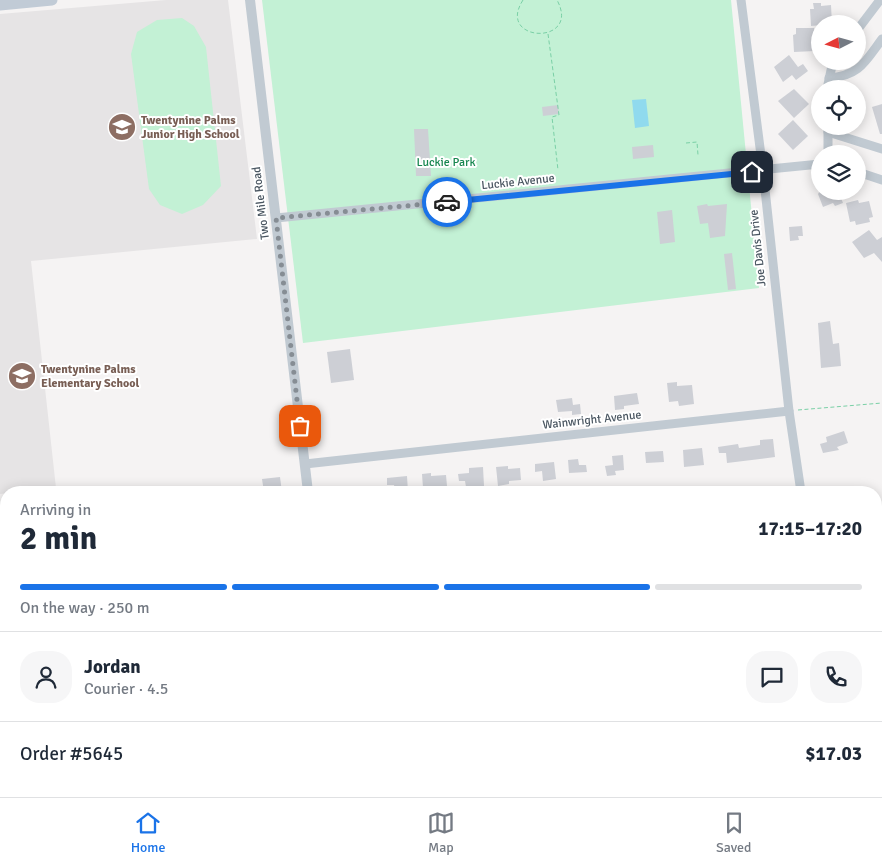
<!DOCTYPE html>
<meta charset="utf-8">
<style>
body{margin:0;font-family:Signika,sans-serif;background:#f6f6f7;color:#1f2937;height:100vh;display:flex;flex-direction:column;font-size:19px;white-space:nowrap}
*{box-sizing:border-box;margin:0}
p{font-size:16px;color:#747a83}
.icon{flex:none;width:28px;height:28px;fill:none;stroke:currentColor;stroke-width:2;stroke-linecap:round;stroke-linejoin:round}
.map{position:relative;flex:1;overflow:hidden}
.side{position:absolute;left:0px;top:486px;width:882px;height:311px;display:flex;flex-direction:column;background:#fff;border-radius:20px 20px 0 0;box-shadow:0 2px 12px #0003}
.side>*{flex:none}
.needle{width:32px;rotate:264deg}
.tools{position:absolute;left:811px;top:15px;display:grid;gap:10px}
.tools a{display:grid;place-items:center;width:55px;height:55px;border-radius:50%;background:#fff;box-shadow:0 2px 12px #0003;font-size:25px}
.pin{position:absolute;display:grid;place-items:center;width:42px;height:42px;color:#fff;margin:-21px;border-radius:10px;box-shadow:0 2px 8px #0006}
.courier{position:absolute;display:grid;place-items:center;width:50px;height:50px;margin:-25px;border:4px solid #1a73e8;border-radius:50%;background:#fff;color:#222;box-shadow:0 1px 6px #0007}
.overview em{font-style:normal;font-weight:700}
.overview div{display:flex;flex-direction:column-reverse}
.overview{display:flex;align-items:center;justify-content:space-between;height:85px;padding:0 20px}
h1{font-size:32px;font-weight:700;line-height:38px}
.bar{display:grid;grid-template-columns:repeat(4,1fr);gap:8px 5px;align-content:center;height:60px;padding:0 20px}
.bar i{height:6px;border-radius:4px;background:#e0e1e3}
.bar .active{background:#1a73e8}
.bar p{grid-column:span 4}
.line{display:flex;align-items:center;gap:12px;padding:0 20px;border-top:1px solid #e0e1e3}
.line div{flex:1}
.round{display:grid;place-items:center;flex:none;width:52px;height:52px;border-radius:20px;background:#f6f6f7}
.tabs{display:flex;justify-content:space-around;align-items:center;height:70px;border-top:1px solid #e0e1e3;background:#fff;font-size:14px;color:#747a83}
.tabs a{display:grid;justify-items:center;gap:2px}
.tabs .active{color:#1a73e8}
.map>svg:first-child{display:block}
</style>
<div class="map">
<svg width="882" height="797" viewBox="0 0 882 797">
<rect width="100%" height="100%" fill="#f5f3f3"/>
<polygon fill="#e6e4e5" points="166,0 228,0 257,239 31,261 56,488 0,494 0,14"/>
<g fill="#c3f1d5">
<polygon points="262,0 731,0 759,288 303,343"/>
<polygon points="182,18 194,26 206,47 221,186 203,205 182,214 160,205 149,189 131,54 137,32 157,20"/>
</g>
<polygon fill="#90daee" points="646,99 649,126 635,128 632,100"/>
<g fill="#cdcfd5">
<polygon points="813,3 821,3 821,6 831,5 832,24 811,26 810,9 814,9"/>
<polygon points="796,28 814,28 815,51 794,52 793,35 796,34"/>
<polygon points="789,55 798,67 803,64 808,71 796,80 792,75 783,82 774,67"/>
<polygon points="794,89 809,104 794,118 778,101"/>
<polygon points="882,104 882,134 880,134 872,107"/>
<polygon points="558,105 559,114 543,116 542,107"/>
<polygon points="793,120 808,136 793,150 778,134"/>
<polygon points="414,129 428,129 431,176 416,176"/>
<polygon points="653,145 654,157 633,159 632,147"/>
<polygon points="820,191 838,191 843,203 835,206 833,203 823,207 818,194"/>
<polygon points="858,200 859,203 869,201 873,217 869,218 870,222 856,225 855,221 850,222 846,203"/>
<polygon points="707,204 708,206 727,204 725,236 710,238 708,223 700,224 697,206"/>
<polygon points="672,210 675,242 660,244 657,212"/>
<polygon points="802,226 803,236 798,236 799,240 790,241 789,227"/>
<polygon points="869,230 877,240 882,237 882,262 874,253 864,258 852,242"/>
<polygon points="732,253 736,289 728,290 724,254"/>
<polygon points="830,321 833,344 839,343 841,366 821,368 818,323"/>
<polygon points="350,349 354,380 331,383 327,352"/>
<polygon points="677,382 677,386 692,385 694,404 679,406 678,401 669,402 667,383"/>
<polygon points="637,393 639,404 624,406 624,409 615,410 614,396"/>
<polygon points="572,398 573,405 580,404 581,414 572,415 572,411 558,412 556,400"/>
<polygon points="844,431 848,443 837,447 839,450 823,453 820,444 827,442 826,437"/>
<polygon points="773,439 775,457 727,463 726,453 719,453 718,447 738,444 739,448 760,445 760,440"/>
<polygon points="702,448 704,465 684,467 683,450"/>
<polygon points="663,451 664,462 646,463 645,452"/>
<polygon points="623,455 624,470 615,471 616,475 607,476 605,466 613,465 612,456"/>
<polygon points="578,459 579,465 586,465 587,472 569,473 568,460"/>
<polygon points="554,462 556,479 543,481 542,471 535,472 535,464"/>
<polygon points="508,466 508,469 520,468 521,480 509,481 509,484 498,486 496,467"/>
<polygon points="483,467 484,486 466,487 465,481 459,481 458,474 469,473 469,468"/>
<polygon points="431,473 431,476 446,475 447,486 423,488 422,474"/>
<polygon points="407,476 408,492 395,492 394,485 387,485 387,478"/>
<polygon points="280,477 282,492 264,492 262,479"/>
</g>
<g fill="none" stroke-linecap="round" stroke-linejoin="round">
<g stroke="#7ad0a6" stroke-width="1" stroke-dasharray="4 2.5" stroke-linecap="butt">
<path d="M 523,0 C 495,43 582,46 557,0"/>
<polyline points="548,34 559,115 552,117 558,170"/>
<polyline points="686,143 697,142 698,155"/>
<polyline points="798,410 882,403"/>
</g>
<polyline stroke="#c1cad2" stroke-width="4.5" points="596,791 598,797"/>
<g stroke="#c1cad2" stroke-width="9">
<polyline points="741,0 763,171 789,411 801,492"/>
<polyline points="858,29 880,0"/>
<path d="M 829,78 C 859,76 865,62 882,39"/>
<polyline points="827,89 833,61"/>
<polyline points="828,126 828,154"/>
<polyline points="828,132 882,149"/>
<polyline points="858,172 882,180"/>
<polyline points="276,218 820,164"/>
<polyline points="305,464 789,411"/>
<polyline points="876,650 882,649"/>
<polyline points="103,791 103,797"/>
<polyline points="249,791 249,797"/>
<polyline points="839,791 840,797"/>
<polyline points="29,795 68,791"/>
</g>
<g stroke="#c1cad2" stroke-width="10">
<polyline points="250,0 308,492"/>
<polyline points="343,791 343,797"/>
</g>
<polyline stroke="#c1cbd6" stroke-width="11" points="0,5 52,0"/>
</g>
<g fill="none" stroke-linecap="round" stroke-linejoin="round">
<polyline stroke="#868d94" stroke-width="5" stroke-dasharray="0 9" points="300,426 276,218 447,202"/>
<polyline stroke="#1a73e8" stroke-width="6" points="447,202 752,172"/>
</g>
<defs>
<symbol id="school-disc" viewBox="-11 -11 22 22"><circle r="9.5" fill="#8d6e63" stroke="#fff"/><path d="M0-5L7-2L0 1L-7-2ZM-4 1L0 2.5L4 1V4Q0 6-4 4Z" fill="#fff"/></symbol>
</defs>
<g fill-rule="evenodd">
<use href="#school-disc" x="106" y="111" width="32" height="32"/>
<use href="#school-disc" x="6" y="360" width="32" height="32"/>
</g>
<g text-anchor="middle" dominant-baseline="central" stroke-width="4" stroke-linejoin="round" paint-order="stroke">
<g font-size="12" font-weight="bold" fill="#785e54" stroke="#fff" text-anchor="start">
<text x="141" y="120">Twentynine Palms<tspan x="141" dy="14">Junior High School</tspan></text>
<text x="41" y="369">Twentynine Palms<tspan x="41" dy="14">Elementary School</tspan></text>
</g>
<g font-size="12" fill="#17864f" stroke="#fff">
<text x="446" y="162">Luckie Park</text>
</g>
<g font-size="12" fill="#4a5661" stroke="#fff">
<text transform="translate(518 182) rotate(-6)">Luckie Avenue</text>
<text transform="translate(261 203) rotate(-97)">Two Mile Road</text>
<text transform="translate(758 248) rotate(-96)">Joe Davis Drive</text>
<text transform="translate(592 420) rotate(-6)">Wainwright Avenue</text>
</g>
</g>
</svg>
<div class="tools">
<a><svg class="needle" viewBox="-14 -14 28 28"><path d="M0-13l5 13h-10z" fill="#e53935"/><path d="M0 13l5-13h-10z" fill="#747a83"/></svg></a>
<a><svg class="icon" aria-label="locate" viewBox="0 0 24 24"><circle cx="12" cy="12" r="6"/><path d="M12 2v4M12 18v4M2 12h4M18 12h4"/></svg></a>
<a><svg class="icon" aria-label="layers" viewBox="0 0 24 24"><path d="M12 4l9 5-9 5-9-5zM3 14l9 5 9-5"/></svg></a>
</div>
<div class="pin" style="left:300px;top:426px;background:#ea580c"><svg class="icon" aria-label="bag" viewBox="0 0 24 24"><path d="M5 8h14l-1 12H6zM9 8a3 3 0 0 1 6 0"/></svg></div>
<div class="pin" style="left:752px;top:172px;background:#1f2937"><svg class="icon" aria-label="home" viewBox="0 0 24 24"><path d="M3 11l9-7 9 7M6 9v11h12V9"/></svg></div>
<div class="courier" style="left:447px;top:202px"><svg class="icon" aria-label="car" viewBox="0 0 24 24"><path d="M5 17H2v-5l4-1 3-4h7l3 4 3 1v5h-3M9 17h6M6 11h13"/><circle cx="7" cy="17" r="2"/><circle cx="17" cy="17" r="2"/></svg></div>
<section class="side">
<div class="overview"><div><h1>2 min</h1><p>Arriving in</p></div><em>17:15–17:20</em></div>
<div class="bar"><i class="active"></i><i class="active"></i><i class="active"></i><i></i><p>On the way · 250 m</p></div>
<div class="line" style="height:90px"><a class="round"><svg class="icon" aria-label="person" viewBox="0 0 24 24"><circle cx="12" cy="8" r="4"/><path d="M4 21q1-7 8-7t8 7"/></svg></a><div><b>Jordan</b><p>Courier · 4.5</p></div><a class="round"><svg class="icon" aria-label="chat" viewBox="0 0 24 24"><path d="M4 5h16v11H9l-5 4z"/></svg></a><a class="round"><svg class="icon" aria-label="phone" viewBox="0 0 24 24"><path d="M5 4h4l2 5-3 2q2 4 5 5l2-3 5 2v4C11 20 4 13 5 4z"/></svg></a></div>
<div class="line" style="height:65px"><div>Order #5645</div><b>$17.03</b></div>
</section>
</div>
<nav class="tabs">
<a class="active"><svg class="icon" aria-label="home" viewBox="0 0 24 24"><path d="M3 11l9-7 9 7M6 9v11h12V9"/></svg>Home</a>
<a><svg class="icon" aria-label="map" viewBox="0 0 24 24"><path d="M3 6l6-2 6 2 6-2v14l-6 2-6-2-6 2zM9 4v14M15 6v14"/></svg>Map</a>
<a><svg class="icon" aria-label="saved" viewBox="0 0 24 24"><path d="M7 4h10v16l-5-4-5 4z"/></svg>Saved</a>
</nav>
